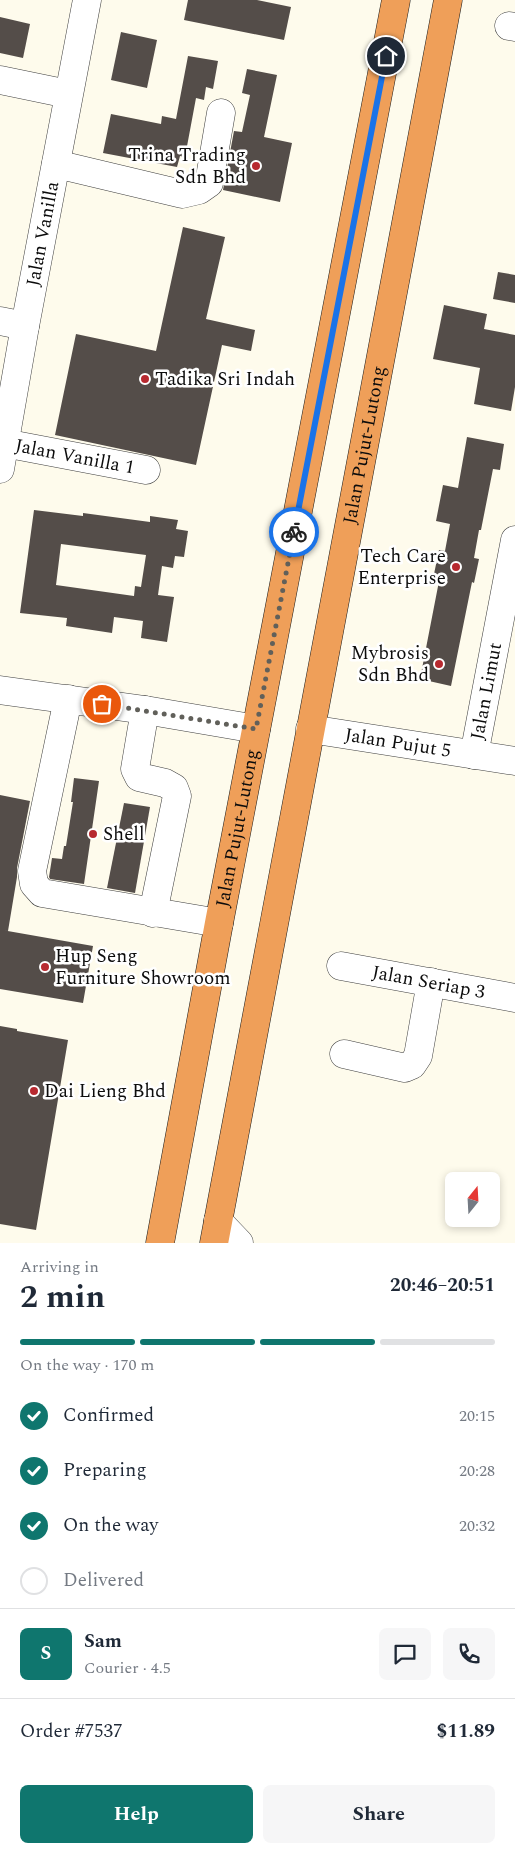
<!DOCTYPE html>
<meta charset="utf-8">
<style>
body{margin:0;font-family:Spectral,serif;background:#f6f6f7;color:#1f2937;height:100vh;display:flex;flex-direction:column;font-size:19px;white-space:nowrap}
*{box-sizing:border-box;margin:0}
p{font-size:16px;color:#747a83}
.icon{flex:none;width:28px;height:28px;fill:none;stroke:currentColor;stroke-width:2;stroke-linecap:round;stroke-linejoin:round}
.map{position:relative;height:1243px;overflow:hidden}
.drawer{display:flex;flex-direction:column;background:#fff;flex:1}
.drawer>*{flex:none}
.needle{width:32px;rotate:18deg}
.buttons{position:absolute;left:445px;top:1172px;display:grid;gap:10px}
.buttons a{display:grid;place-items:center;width:55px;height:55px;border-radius:8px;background:#fff;box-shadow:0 2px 8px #0003;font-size:25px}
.pin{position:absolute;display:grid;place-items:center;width:42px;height:42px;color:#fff;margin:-21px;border:2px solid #fff;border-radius:50%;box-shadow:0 1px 5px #0007}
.courier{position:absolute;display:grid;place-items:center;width:50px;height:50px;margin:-25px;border:4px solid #1a73e8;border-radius:50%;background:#fff;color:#222;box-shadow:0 1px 6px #0007}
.headline em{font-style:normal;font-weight:700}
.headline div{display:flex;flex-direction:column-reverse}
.headline{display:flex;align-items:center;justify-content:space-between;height:85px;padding:0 20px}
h1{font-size:32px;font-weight:700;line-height:38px}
.bar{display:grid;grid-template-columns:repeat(4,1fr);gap:8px 5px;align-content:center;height:60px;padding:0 20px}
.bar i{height:6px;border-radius:4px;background:#e0e1e3}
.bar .on{background:#0f766e}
.bar p{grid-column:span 4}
.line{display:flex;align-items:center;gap:12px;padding:0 20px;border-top:1px solid #e0e1e3}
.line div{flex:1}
.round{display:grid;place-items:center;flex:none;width:52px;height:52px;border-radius:8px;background:#f6f6f7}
ol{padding:0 20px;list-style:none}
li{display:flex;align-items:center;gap:15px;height:55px}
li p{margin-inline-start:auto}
li .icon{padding:5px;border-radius:50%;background:#0f766e;color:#fff;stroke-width:4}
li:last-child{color:#747a83}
li i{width:28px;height:28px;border:2px solid #e0e1e3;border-radius:50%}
.button{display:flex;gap:10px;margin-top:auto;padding:10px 20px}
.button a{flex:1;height:58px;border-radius:8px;background:#0f766e;color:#fff;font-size:20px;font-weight:700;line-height:58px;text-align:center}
.button a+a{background:#f6f6f7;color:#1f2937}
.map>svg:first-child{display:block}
</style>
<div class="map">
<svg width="515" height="1243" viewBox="0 0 515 1243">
<rect width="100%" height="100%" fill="#fefbec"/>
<g fill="#544d49" fill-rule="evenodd">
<polygon points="188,0 257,0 291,7 284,40 184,20"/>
<polygon points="0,17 30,24 23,58 0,53"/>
<polygon points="121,32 157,40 147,88 111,80"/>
<polygon points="188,56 218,61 213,89 206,87 204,100 196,98 185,157 180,156 177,167 103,153 111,114 161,124 162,116 176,119"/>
<polygon points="247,69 277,75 264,137 292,143 280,202 223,190 234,131 242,132 250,95 242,93"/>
<polygon points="183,227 225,237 206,319 255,330 251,351 222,345 196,465 55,435 76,334 156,351"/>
<polygon points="498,272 515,275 515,303 493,299"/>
<polygon points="444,305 487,314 484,329 515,335 515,387 511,411 474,404 480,368 433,359"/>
<polygon points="467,437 504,444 500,470 493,469 481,530 479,530 474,558 479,559 474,583 472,582 451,686 420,679 440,576 434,574 439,550 445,551 450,524 436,521 443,485 458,488"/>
<path d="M 34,510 L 83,516 L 83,513 L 150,522 L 150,516 L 178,520 L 176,529 L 188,531 L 184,557 L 175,556 L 173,568 L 162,566 L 158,595 L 174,597 L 167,642 L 141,638 L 143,621 L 114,617 L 112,633 L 66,626 L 67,618 L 20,613 ZM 61,544 L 146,555 L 141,587 L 135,586 L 134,596 L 56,585 Z"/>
<polygon points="74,778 99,781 84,884 50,879 49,877 52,858 62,859 64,846 66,846 73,802 71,802"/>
<polygon points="0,795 30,801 17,868 17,877 8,931 2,930 93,946 83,1003 0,989"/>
<polygon points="124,803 150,807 135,893 107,888"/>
<polygon points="0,1026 17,1029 17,1031 68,1040 36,1230 0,1224"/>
</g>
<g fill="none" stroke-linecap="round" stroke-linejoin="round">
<defs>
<g id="minor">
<polyline points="509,26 515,27"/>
<polyline points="0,80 68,94"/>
<polyline points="56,164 182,194 199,190 209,183 221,113"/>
<polyline points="0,321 25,326"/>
<path id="s1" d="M 4,443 L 146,470"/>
<path id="s2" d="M 0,469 L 25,326 L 87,0"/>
<polyline points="0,690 145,710 256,729"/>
<polyline points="68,699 32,871 34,884 42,893 219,923"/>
<polyline points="145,710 135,769 139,777 165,783 174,788 177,796 153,913"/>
<path id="s3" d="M 310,729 L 515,761"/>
<path id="s4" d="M 474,755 L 515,540"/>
<path id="s5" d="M 341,966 L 515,998"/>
<polyline points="344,1054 405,1068 412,1065 418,1056 431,982"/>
<polyline points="218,1221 239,1243"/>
</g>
<g id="highway">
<path id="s6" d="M 160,1243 L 219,923 L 396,0"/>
<path id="s7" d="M 214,1243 L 448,0"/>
</g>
</defs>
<use href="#minor" stroke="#3f3f3f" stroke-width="29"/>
<use href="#highway" stroke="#1d1d1d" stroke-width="29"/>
<use href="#minor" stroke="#fff" stroke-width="28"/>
<use href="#highway" stroke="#ef9f59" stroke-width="28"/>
</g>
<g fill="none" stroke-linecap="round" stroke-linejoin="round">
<polyline stroke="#61605a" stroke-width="5" stroke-dasharray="0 9" points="102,704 256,729 294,532"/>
<polyline stroke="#1a73e8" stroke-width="6" points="294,532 386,56"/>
</g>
<g fill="#b7292f" stroke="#fff" stroke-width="2">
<circle cx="256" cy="166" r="5"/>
<circle cx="145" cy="379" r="5"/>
<circle cx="456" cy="567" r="5"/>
<circle cx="439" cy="664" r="5"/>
<circle cx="93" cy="834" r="5"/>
<circle cx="45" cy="967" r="5"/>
<circle cx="34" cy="1091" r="5"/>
</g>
<g text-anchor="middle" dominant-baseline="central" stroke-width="5" stroke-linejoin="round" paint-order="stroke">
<g font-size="19" fill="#0c0c0c" stroke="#fff" text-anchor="start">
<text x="246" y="155" text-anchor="end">Trina Trading<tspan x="246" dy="22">Sdn Bhd</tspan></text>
<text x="155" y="379">Tadika Sri Indah</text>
<text x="446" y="556" text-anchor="end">Tech Care<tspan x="446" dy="22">Enterprise</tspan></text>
<text x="429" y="653" text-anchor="end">Mybrosis<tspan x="429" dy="22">Sdn Bhd</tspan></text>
<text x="103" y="834">Shell</text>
<text x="55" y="956">Hup Seng<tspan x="55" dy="22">Furniture Showroom</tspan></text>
<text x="44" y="1091">Dai Lieng Bhd</text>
</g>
<g font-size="19" fill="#0c0c0c" stroke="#fff">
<text stroke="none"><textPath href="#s2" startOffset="239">Jalan Vanilla</textPath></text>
<text stroke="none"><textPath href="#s7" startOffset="812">Jalan Pujut-Lutong</textPath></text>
<text stroke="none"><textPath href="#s1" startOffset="72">Jalan Vanilla 1</textPath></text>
<text stroke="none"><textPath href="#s4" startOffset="65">Jalan Limut</textPath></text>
<text stroke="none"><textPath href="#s3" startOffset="89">Jalan Pujut 5</textPath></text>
<text stroke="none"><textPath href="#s6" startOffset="422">Jalan Pujut-Lutong</textPath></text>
<text stroke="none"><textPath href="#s5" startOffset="89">Jalan Seriap 3</textPath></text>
</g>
</g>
</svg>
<div class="buttons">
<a><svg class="needle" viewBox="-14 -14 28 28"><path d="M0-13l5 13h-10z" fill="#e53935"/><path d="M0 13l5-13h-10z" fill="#747a83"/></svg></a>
</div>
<div class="pin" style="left:102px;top:704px;background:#ea580c"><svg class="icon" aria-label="bag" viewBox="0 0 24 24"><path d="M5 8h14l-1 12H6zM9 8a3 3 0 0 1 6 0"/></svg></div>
<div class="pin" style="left:386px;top:56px;background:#1f2937"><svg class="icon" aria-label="home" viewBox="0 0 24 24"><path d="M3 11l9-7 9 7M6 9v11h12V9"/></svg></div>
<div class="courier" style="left:294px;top:532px"><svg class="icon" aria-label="bike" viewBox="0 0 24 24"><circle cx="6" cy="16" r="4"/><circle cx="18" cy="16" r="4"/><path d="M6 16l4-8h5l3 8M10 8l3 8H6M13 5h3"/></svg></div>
</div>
<section class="drawer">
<div class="headline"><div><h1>2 min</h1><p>Arriving in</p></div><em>20:46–20:51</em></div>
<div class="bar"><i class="on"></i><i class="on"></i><i class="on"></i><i></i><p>On the way · 170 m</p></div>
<ol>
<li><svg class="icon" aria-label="check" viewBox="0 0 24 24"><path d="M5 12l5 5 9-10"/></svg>Confirmed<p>20:15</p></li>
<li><svg class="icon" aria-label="check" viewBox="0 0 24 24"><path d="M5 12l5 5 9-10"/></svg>Preparing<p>20:28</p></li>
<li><svg class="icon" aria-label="check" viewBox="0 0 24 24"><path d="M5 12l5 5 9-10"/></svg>On the way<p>20:32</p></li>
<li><i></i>Delivered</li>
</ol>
<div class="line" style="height:90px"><b class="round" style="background:#0f766e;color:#fff">S</b><div><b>Sam</b><p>Courier · 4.5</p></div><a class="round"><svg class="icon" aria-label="chat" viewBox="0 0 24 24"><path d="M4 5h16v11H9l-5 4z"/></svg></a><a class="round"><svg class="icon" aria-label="phone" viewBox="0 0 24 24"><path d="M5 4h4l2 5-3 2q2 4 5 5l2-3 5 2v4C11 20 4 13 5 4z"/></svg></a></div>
<div class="line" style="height:65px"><div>Order #7537</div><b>$11.89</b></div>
<div class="button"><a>Help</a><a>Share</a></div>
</section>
